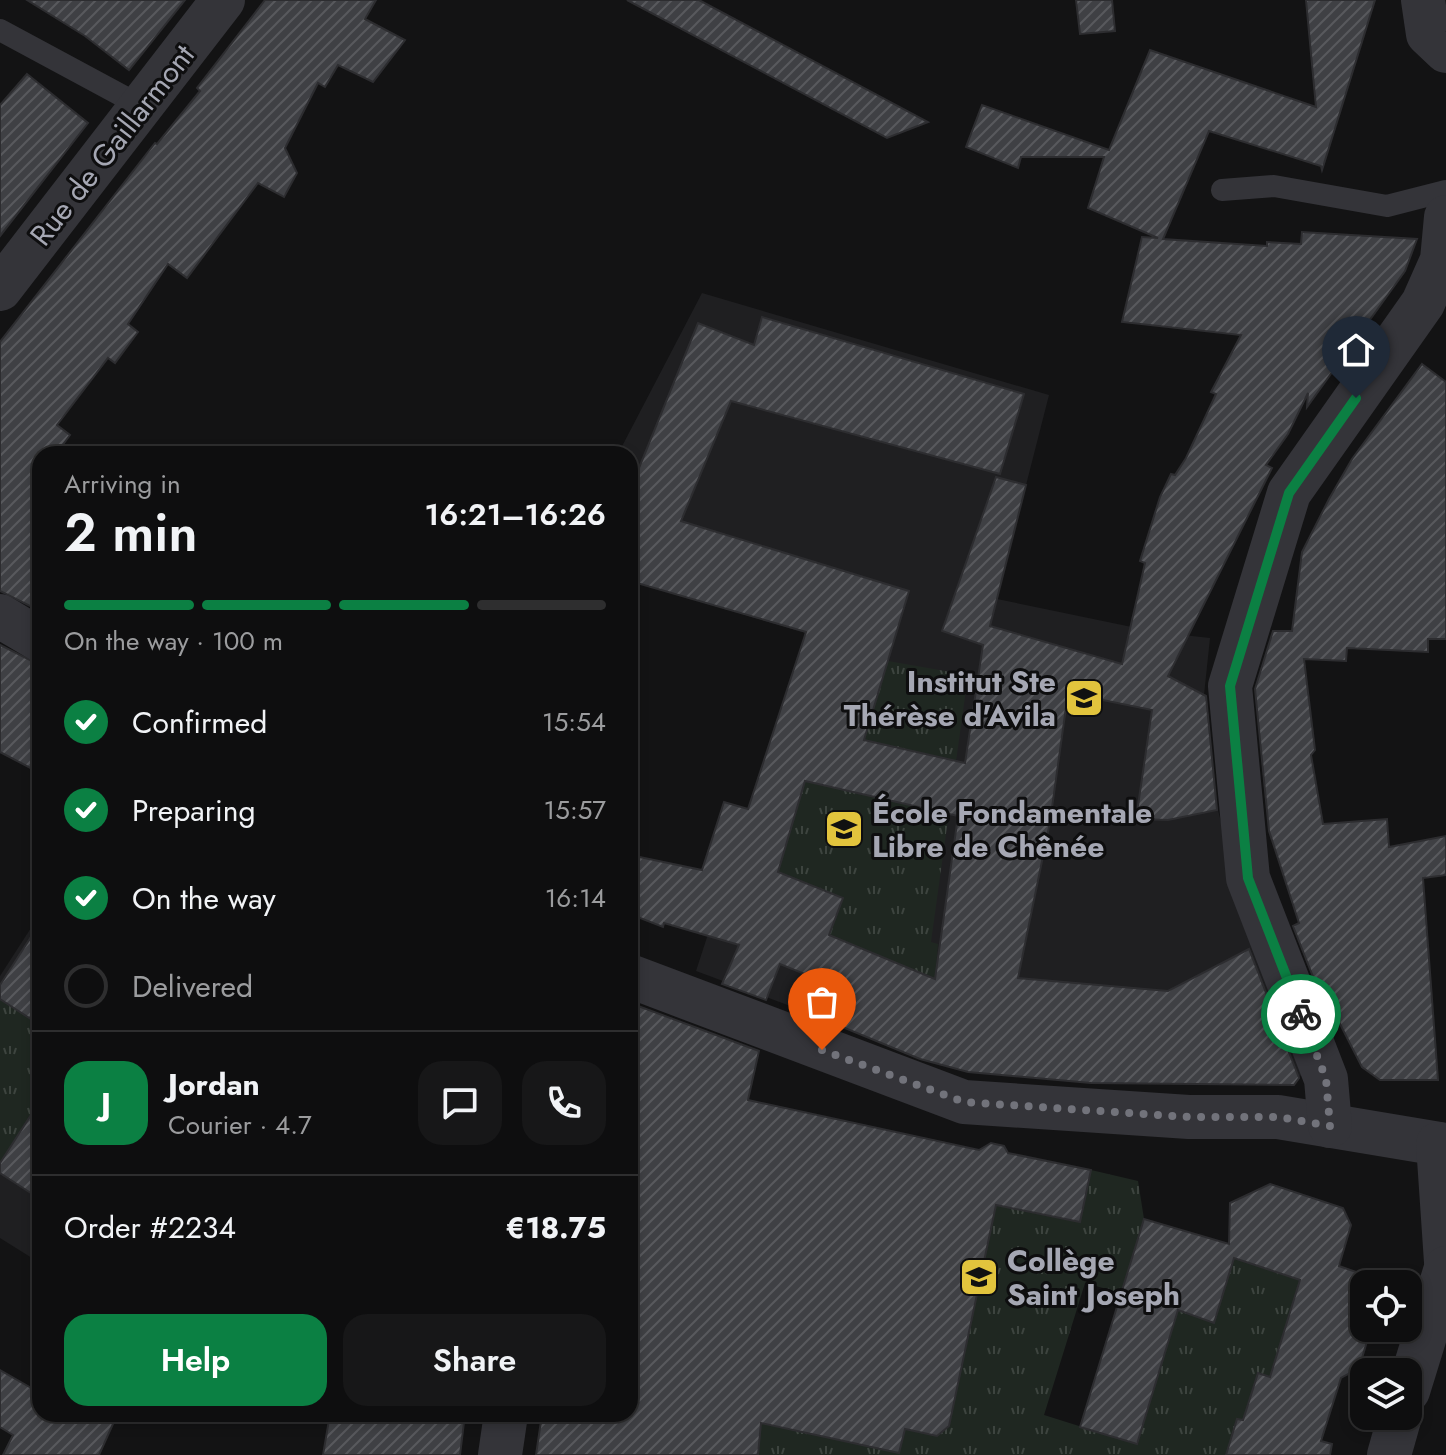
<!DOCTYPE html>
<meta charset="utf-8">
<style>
body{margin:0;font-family:Jost,sans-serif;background:#171718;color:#f1f3f6;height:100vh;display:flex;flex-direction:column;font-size:30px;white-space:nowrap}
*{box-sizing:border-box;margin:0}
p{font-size:26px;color:#9b9c9e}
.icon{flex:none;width:44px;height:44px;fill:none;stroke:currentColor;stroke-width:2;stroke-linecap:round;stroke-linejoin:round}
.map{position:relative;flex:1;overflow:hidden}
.side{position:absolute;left:32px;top:446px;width:606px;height:976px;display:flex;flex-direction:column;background:#0e0e0f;border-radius:24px;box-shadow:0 4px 12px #0003,0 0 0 2px #2e2e2f}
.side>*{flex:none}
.controls{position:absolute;left:1350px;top:1270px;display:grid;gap:16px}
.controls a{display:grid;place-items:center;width:72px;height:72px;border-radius:16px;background:#0e0e0f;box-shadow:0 4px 12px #0003,0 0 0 2px #2e2e2f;font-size:40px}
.pin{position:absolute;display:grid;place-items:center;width:68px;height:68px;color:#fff;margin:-82px -34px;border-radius:50% 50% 50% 0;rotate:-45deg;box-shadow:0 0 8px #0007}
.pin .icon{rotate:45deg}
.courier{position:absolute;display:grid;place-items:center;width:80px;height:80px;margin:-40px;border:6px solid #0b8043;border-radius:50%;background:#fff;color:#222;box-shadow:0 2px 10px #0007}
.head em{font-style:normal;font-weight:600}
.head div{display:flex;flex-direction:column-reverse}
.head{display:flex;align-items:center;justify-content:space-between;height:136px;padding:0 32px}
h1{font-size:52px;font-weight:600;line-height:60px}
.bar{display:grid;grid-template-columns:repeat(4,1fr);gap:12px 8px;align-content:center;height:96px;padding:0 32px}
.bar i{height:10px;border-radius:6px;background:#2e2e2f}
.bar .active{background:#0b8043}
.bar p{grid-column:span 4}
.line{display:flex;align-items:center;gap:20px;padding:0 32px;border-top:2px solid #2e2e2f}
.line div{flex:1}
.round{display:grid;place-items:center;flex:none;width:84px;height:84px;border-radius:24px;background:#171718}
ol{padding:0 32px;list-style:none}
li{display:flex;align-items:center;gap:24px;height:88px}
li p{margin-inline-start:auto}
li .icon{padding:8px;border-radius:50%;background:#0b8043;color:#fff;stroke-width:4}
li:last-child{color:#9b9c9e}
li i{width:44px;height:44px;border:4px solid #2e2e2f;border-radius:50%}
.action{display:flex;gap:16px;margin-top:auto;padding:16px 32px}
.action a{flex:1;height:92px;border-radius:24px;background:#0b8043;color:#fff;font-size:32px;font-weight:600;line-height:92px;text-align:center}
.action a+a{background:#171718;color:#f1f3f6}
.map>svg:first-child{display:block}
</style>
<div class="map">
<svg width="1446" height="1455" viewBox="0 0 1446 1455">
<defs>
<pattern id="park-tufts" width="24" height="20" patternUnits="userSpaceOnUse" patternTransform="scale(2)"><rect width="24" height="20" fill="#1f2721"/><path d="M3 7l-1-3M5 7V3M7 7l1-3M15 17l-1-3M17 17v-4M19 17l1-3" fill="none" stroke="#3d443f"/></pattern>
<pattern id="building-hatch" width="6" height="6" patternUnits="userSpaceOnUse" patternTransform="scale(2)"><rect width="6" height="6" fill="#3f4044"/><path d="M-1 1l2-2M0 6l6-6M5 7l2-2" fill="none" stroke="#58595d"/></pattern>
</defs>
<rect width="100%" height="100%" fill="#131314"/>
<g fill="#1f1f21">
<polygon points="702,293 1049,395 997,599 1156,632 1210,638 1202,714 1218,810 1253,947 1306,1068 1294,1085 1091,1083 968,1072 696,971 806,633 630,581 630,454 618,454"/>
<polygon points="40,914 40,1263 0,1238 0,976"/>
</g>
<g fill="url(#park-tufts)">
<polygon points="888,661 968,675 931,942 938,944 935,979 829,935 843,898 733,854 793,821 813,756"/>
<polygon points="0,999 40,1025 40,1127 22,1129 0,1163"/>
<polygon points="1091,1170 1138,1181 1144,1219 1121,1293 1085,1283 1044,1415 1136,1444 1178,1310 1214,1323 1238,1244 1321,1269 1272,1378 1258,1374 1243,1420 1237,1419 1226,1455 758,1455 763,1409 734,1393 937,1436 948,1427 1000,1189 1014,1209 1072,1221 1082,1214"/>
</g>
<g fill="url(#building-hatch)" stroke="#2d2d30" stroke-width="2" fill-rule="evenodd">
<polygon points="27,0 185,0 129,70 85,36"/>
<polygon points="265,0 376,0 365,19 405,40 373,82 338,65 325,87 318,83 285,148 297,173 284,197 258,183 187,278 168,264 128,324 138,332 115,363 108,358 57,425 70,435 56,454 40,454 40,611 0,591 0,342 155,143 157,144 200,91 197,88"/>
<polygon points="627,0 699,0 928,122 887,138"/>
<polygon points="1076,0 1112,0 1115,31 1080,34"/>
<path d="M 1306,0 L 1375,0 L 1322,170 L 1321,166 L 1209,131 L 1163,239 L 1267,246 L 1267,242 L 1301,244 L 1302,232 L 1417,239 L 1405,271 L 1307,407 L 1308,393 L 1288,434 L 1266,465 L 1272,468 L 1168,676 L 1206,696 L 1217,810 L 1168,820 L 1136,819 L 1152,710 L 1068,693 L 1050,822 L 1018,978 L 1168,991 L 1249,949 L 1299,1078 L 1294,1085 L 1091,1083 L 968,1072 L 920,1059 L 835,1024 L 847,991 L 780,964 L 766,1000 L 722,984 L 739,945 L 664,923 L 663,927 L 630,914 L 630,855 L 702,870 L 724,802 L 748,809 L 806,632 L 630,581 L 630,490 L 698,323 L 754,345 L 762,317 L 1024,394 L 1000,474 L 731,401 L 681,521 L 909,591 L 864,740 L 965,763 L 983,645 L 942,631 L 996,477 L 1026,485 L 990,626 L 1122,664 L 1145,563 L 1140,561 L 1160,497 L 1171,474 L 1175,475 L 1186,458 L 1216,394 L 1211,392 L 1241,335 L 1122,322 L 1142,237 L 1158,238 L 1088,208 L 1104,157 L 1021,157 L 1018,168 L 966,147 L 982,105 L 1109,150 L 1150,50 L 1316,107 ZM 805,781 L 958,816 L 935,979 L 829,935 L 843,898 L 778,872 Z"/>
<polygon points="27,74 88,123 0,236 0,105"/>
<polygon points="1422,364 1446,382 1446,639 1428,639 1428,652 1347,648 1346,661 1304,659 1315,750 1311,755 1323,824 1387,819 1389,847 1446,836 1446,875 1423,878 1438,1080 1380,1080 1362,1067 1339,1022 1334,1030 1293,926 1299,923 1269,831 1255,689 1273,631 1292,631 1302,552 1329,499 1352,459"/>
<polygon points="0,645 40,665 40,773 0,752"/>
<polygon points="40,923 40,1025 0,999 0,985"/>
<polygon points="630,1003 759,1051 748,1100 979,1150 991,1143 1004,1146 1008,1153 1091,1170 1080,1222 996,1205 949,1426 937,1436 905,1429 899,1453 761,1423 758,1455 536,1455 542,1414 630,1414"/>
<polygon points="40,1101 40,1199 0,1173 0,1163"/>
<polygon points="1270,1184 1343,1208 1351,1225 1339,1266 1373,1278 1377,1284 1364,1284 1364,1328 1371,1328 1359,1368 1341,1378 1321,1441 1332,1444 1330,1455 1226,1455 1237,1419 1243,1420 1258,1373 1270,1377 1300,1280 1234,1258 1214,1323 1178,1310 1137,1444 1080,1427 1144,1219 1229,1244 1230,1203"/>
<polygon points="0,1370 40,1393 40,1414 96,1414 113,1424 99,1455 3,1455 13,1435 0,1427"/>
<polygon points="330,1414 465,1414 460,1455 323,1455"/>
</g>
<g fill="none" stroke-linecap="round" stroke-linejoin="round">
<g stroke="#343439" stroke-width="22">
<polyline points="0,30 143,107"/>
<polyline points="1222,190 1274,186 1387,206 1446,191"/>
</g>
<g stroke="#343439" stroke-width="44">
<polyline points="1423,0 1428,34 1446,51"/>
<polyline points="0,289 223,0"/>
<polyline points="0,616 40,640"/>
<polyline points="630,976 964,1102 1189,1117 1278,1117 1446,1145"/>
<polyline points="1330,1126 1326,1079 1248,878 1230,686 1289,493 1423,303 1442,260 1446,217"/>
<polyline points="1438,1144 1446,1262"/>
<polyline points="1408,1391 1446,1268"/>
<polyline points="500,1455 506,1414"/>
<polyline points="1389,1455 1400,1416"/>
</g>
</g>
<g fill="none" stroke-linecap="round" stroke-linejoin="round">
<polyline stroke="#72737b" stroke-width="8" stroke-dasharray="0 14.4" points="822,1050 964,1102 1189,1117 1278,1117 1330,1126 1326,1079 1301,1014"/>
<polyline stroke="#0b8043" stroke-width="10" points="1301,1014 1248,878 1230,686 1289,493 1356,398"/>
</g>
<defs>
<symbol id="school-square" viewBox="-11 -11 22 22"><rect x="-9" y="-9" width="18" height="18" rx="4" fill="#e2c43d" stroke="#0e0e0f"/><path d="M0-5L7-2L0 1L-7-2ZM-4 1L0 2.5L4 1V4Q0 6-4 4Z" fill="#111"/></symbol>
</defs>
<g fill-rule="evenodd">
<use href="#school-square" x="1062" y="676" width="44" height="44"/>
<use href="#school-square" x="822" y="807" width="44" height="44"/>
<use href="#school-square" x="957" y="1255" width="44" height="44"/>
</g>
<g text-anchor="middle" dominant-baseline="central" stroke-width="6" stroke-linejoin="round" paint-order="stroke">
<g font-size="30" fill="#a5a7b3" stroke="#0e0e0f">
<text transform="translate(112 145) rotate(-52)">Rue de Gaillarmont</text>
</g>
<g font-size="30" font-weight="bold" fill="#a5a7b3" stroke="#0e0e0f" text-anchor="start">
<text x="1056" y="681" text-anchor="end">Institut Ste<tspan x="1056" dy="34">Thérèse d'Avila</tspan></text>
<text x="872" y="812">École Fondamentale<tspan x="872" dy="34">Libre de Chênée</tspan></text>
<text x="1007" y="1260">Collège<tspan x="1007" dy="34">Saint Joseph</tspan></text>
</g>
</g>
</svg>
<div class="controls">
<a><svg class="icon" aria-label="locate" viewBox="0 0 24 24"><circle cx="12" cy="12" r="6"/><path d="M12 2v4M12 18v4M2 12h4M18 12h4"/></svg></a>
<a><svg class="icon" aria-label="layers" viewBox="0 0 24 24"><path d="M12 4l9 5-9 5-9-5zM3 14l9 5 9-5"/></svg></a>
</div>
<div class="pin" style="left:822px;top:1050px;background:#ea580c"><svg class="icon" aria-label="bag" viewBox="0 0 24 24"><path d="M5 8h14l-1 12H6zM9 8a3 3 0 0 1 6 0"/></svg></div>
<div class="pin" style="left:1356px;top:398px;background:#1f2937"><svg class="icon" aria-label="home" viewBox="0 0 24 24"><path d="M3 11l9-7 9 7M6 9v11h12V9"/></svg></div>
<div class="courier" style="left:1301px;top:1014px"><svg class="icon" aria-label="bike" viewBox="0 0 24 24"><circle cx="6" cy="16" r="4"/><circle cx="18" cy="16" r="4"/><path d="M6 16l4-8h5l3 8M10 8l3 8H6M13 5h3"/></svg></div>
<section class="side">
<div class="head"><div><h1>2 min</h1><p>Arriving in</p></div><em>16:21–16:26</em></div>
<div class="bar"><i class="active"></i><i class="active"></i><i class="active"></i><i></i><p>On the way · 100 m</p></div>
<ol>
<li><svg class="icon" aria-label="check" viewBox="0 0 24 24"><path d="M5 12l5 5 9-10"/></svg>Confirmed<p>15:54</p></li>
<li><svg class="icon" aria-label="check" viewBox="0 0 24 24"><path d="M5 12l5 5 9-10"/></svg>Preparing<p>15:57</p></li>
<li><svg class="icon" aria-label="check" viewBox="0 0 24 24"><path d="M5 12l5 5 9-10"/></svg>On the way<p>16:14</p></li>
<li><i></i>Delivered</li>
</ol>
<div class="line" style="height:144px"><b class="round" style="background:#0b8043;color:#fff">J</b><div><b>Jordan</b><p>Courier · 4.7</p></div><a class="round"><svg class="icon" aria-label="chat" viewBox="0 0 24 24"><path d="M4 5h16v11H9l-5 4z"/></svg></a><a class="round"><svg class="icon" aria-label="phone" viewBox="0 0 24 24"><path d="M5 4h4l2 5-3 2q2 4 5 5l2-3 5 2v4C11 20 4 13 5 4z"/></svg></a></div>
<div class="line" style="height:104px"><div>Order #2234</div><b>€18.75</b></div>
<div class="action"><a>Help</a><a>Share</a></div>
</section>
</div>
